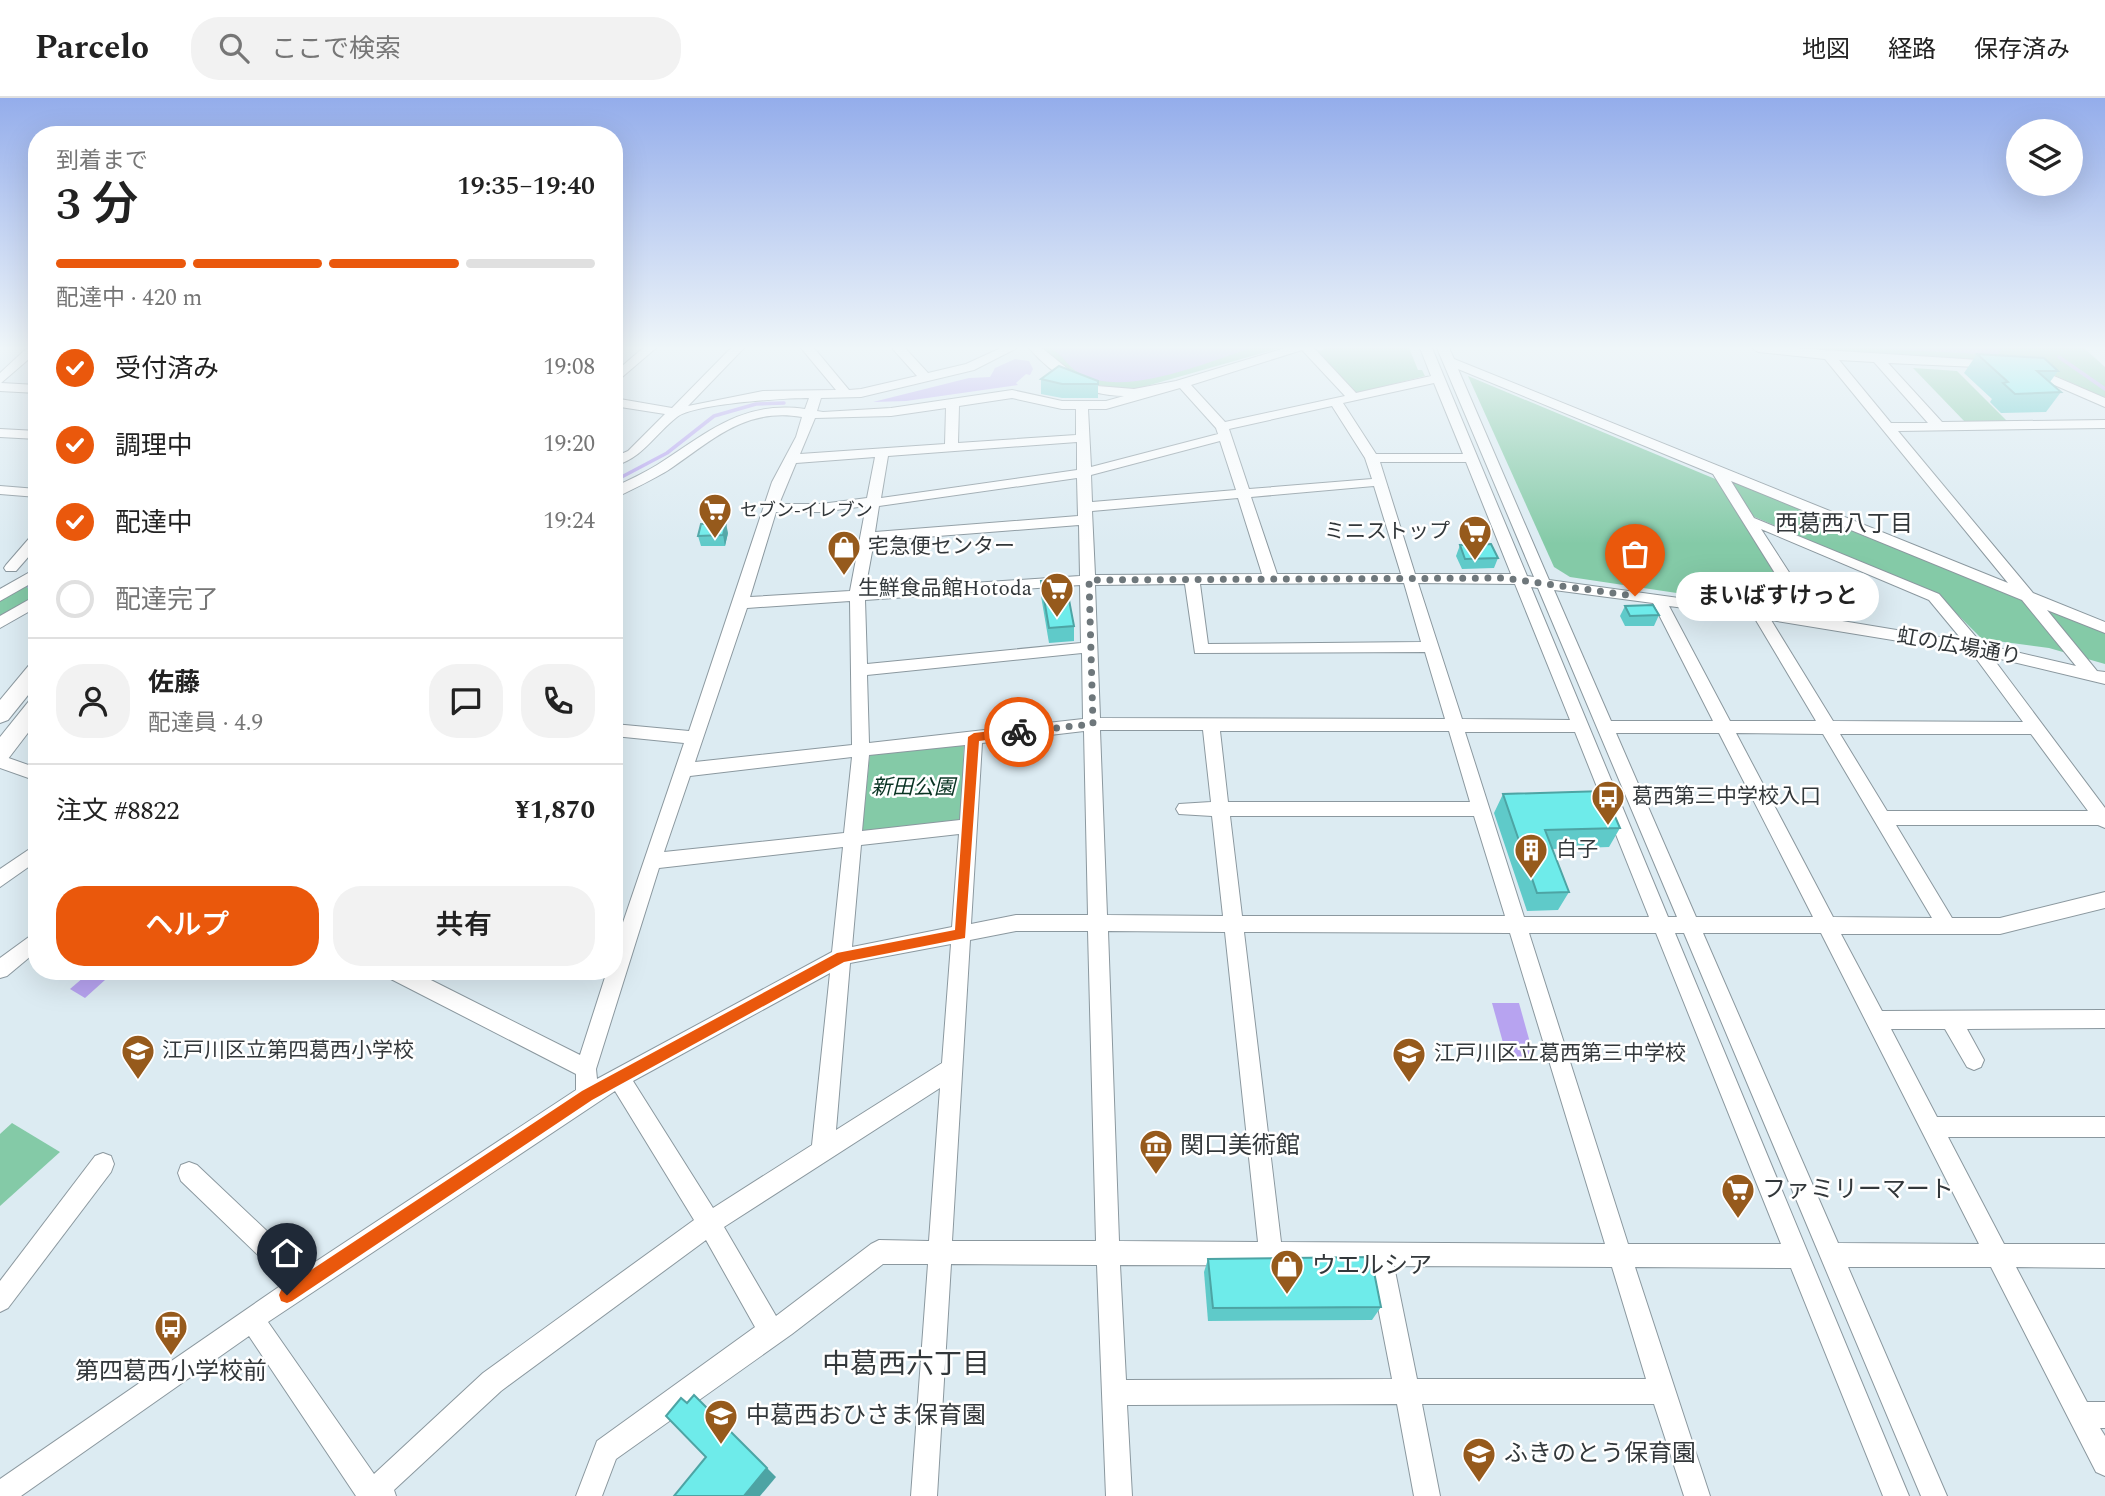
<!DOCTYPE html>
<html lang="ja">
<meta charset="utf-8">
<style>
body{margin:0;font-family:Spectral,"Noto Sans JP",serif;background:#f2f2f2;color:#222;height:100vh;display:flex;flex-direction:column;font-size:26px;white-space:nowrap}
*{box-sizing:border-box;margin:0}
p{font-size:23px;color:#767676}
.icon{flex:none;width:38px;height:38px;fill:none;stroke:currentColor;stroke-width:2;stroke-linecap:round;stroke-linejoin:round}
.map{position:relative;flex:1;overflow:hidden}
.drawer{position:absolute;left:28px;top:28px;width:595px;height:854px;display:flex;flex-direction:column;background:#fff;border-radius:28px;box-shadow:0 7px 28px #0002}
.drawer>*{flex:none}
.buttons{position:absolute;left:2006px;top:21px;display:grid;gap:14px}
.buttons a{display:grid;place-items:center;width:77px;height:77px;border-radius:50%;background:#fff;box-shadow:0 7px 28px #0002;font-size:35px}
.pin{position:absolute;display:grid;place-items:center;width:60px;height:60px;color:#fff;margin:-72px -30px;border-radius:50% 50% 50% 0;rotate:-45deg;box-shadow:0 0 7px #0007}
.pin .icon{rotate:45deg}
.courier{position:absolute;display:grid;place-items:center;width:70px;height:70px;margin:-35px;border:5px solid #ea580c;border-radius:50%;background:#fff;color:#222;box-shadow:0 2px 9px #0007}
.bubble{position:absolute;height:49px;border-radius:24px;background:#fff;box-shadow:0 7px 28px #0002;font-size:23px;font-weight:600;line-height:49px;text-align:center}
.overview em{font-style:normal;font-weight:600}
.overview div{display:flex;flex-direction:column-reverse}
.overview{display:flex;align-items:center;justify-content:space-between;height:119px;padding:0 28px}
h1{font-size:46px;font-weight:600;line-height:52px}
.bar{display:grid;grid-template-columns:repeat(4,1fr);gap:10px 7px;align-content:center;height:84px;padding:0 28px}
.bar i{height:9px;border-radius:5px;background:#e0e0e0}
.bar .active{background:#ea580c}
.bar p{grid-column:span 4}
.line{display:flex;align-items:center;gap:18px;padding:0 28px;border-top:2px solid #e0e0e0}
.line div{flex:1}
.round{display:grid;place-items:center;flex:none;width:74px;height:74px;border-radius:28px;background:#f2f2f2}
ol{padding:0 28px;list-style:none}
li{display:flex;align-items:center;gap:21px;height:77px}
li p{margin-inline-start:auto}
li .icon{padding:7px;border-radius:50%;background:#ea580c;color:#fff;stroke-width:4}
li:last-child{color:#767676}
li i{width:38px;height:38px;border:4px solid #e0e0e0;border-radius:50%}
.button{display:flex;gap:14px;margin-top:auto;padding:14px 28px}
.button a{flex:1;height:80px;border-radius:28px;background:#ea580c;color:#fff;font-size:28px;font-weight:600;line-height:80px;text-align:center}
.button a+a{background:#f2f2f2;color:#222}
header{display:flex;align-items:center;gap:42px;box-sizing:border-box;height:98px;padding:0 35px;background:#fff;border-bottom:2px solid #e0e0e0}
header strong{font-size:33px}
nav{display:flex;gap:38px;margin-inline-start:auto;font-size:24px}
.search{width:490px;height:63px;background:#f2f2f2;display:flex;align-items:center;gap:18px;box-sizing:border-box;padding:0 24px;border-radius:28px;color:#767676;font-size:26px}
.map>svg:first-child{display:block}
</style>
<header>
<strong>Parcelo</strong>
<div class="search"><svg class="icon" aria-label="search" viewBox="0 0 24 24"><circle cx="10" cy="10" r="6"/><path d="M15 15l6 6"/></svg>ここで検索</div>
<nav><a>地図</a><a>経路</a><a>保存済み</a></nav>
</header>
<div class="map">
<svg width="2105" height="1398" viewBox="0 0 2105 1398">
<rect width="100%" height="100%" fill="#dcebf2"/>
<g fill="#84caa7">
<polygon points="1040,250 1280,250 1129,293 1079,283"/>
<polygon points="1326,250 1409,250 1418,272 1422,272 1425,278 1357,295 1352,294 1316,255"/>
<polygon points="1792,250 2084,250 2105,269 2105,300 2045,273 2004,263"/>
<polygon points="1913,270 1957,273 2009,325 1966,325"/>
<polygon points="1468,278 1720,383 1801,511 1797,513 1570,479 1554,469"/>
<polygon points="1731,382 2105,531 2105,566 2049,550 1982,541 1939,498 1750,417 1727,383"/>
<polygon points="37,479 37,498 0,521 0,503 31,480"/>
<polygon points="964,646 961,723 862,734 870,655"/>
<polygon points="12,1025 60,1054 0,1108 0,1036"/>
</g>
<g fill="#b7a3f0">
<path d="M 1050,250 L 1252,250 C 1203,265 1128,299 1082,277 C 1068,270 1063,256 1050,250 Z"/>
<polygon points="1866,250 1999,250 2001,251 1998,257"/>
<polygon points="1015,261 1029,263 1033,271 1030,277 1026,276 1016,285 1018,287 906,303 873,304 969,280 990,279 995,270"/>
<polygon points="91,873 115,873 85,900 70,891"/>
<polygon points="1492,905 1519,905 1534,959 1507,959"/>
</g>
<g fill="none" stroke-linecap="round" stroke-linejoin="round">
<g stroke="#b7a3f0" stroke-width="3.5">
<polyline points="2059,259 2105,291"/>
<polyline points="614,383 667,355 714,318 756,306 784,305"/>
<polyline points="29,489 37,487"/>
</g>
<defs>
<g id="minor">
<polygon points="27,250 37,250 37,254 1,285 37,287 37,295 0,293 0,275"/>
<polygon points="643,250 656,250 614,286 614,275"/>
<path d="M 731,250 L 744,250 L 688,308 L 763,293 L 836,292 L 801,250 L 814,250 L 849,292 L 861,291 L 917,278 L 892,250 L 905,250 L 928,275 L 966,266 L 1001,250 L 1017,250 L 974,272 L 861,299 L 821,300 L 817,313 L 823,314 L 891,310 L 1012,292 L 1062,303 L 1106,303 L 1124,298 C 1086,298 1053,278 1029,250 L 1042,250 L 1079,280 L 1097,288 L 1134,291 L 1176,283 L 1285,250 L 1314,250 L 1356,295 L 1431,278 L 1420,250 L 1432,250 L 1527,478 L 1534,479 L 1437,250 L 1449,250 L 1454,261 L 2008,485 L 1825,261 L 1758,254 L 1752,250 L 1792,250 L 1995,263 L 1999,264 L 1999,270 L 1888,265 L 1942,324 L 2105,322 L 2105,330 L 1898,333 L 2033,495 L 2105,524 L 2105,535 L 2047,512 L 2097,573 L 2105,574 L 2105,586 L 1992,559 L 2105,710 L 2105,730 L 2098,727 L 1896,727 L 1952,820 L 2000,820 L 2105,794 L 2105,810 L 2000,836 L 1841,836 L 1882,913 L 2105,912 L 2105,930 L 1967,931 L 1984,962 L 1981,969 L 1974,972 L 1967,969 L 1945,931 L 1891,931 L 1937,1019 L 2105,1019 L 2105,1039 L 1948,1039 L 2004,1146 L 2105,1146 L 2105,1170 L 2016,1169 L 2087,1304 L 2105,1304 L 2105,1330 L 2100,1330 L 2105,1338 L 2105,1378 L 2096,1374 L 1991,1169 L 1848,1169 L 1947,1398 L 1921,1398 L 1684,835 L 1675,835 L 1909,1398 L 1883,1398 L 1791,1170 L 1635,1169 L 1710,1398 L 1684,1398 L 1654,1306 L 1422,1306 L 1440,1398 L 1414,1398 L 1397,1306 L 1127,1307 L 1132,1398 L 1106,1398 L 1097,1167 L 951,1166 L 937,1398 L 911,1398 L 928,1166 L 883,1166 L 792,1236 L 616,1361 L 602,1398 L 576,1398 L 597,1343 L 755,1229 L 706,1142 L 501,1293 L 394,1392 L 396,1398 L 356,1398 L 249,1238 L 21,1398 L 0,1398 L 0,1381 L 286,1184 L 181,1083 L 178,1075 L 181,1067 L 189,1064 L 197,1067 L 306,1170 L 576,992 L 576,976 L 387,879 L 384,873 L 413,873 L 580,957 L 607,873 L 614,873 L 614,851 L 684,645 L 614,638 L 614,626 L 689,633 L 772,384 L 796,339 L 802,319 C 744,309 712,343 667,373 C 652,382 635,390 619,398 L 614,399 L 614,389 C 629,382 644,375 657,367 C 707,335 742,302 805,311 L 809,300 C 785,300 693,306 677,319 C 654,337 643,360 614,368 L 614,359 L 628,353 L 665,316 L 614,308 L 614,300 L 672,310 ZM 1302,252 L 1345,298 L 1225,324 L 1191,287 ZM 1839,262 L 1874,264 L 1928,325 L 1891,325 ZM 1458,271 L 1713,376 L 1801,517 L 1549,482 ZM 1434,285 L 1463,356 L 1376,356 L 1343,305 ZM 1180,290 L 1216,330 L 1218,336 L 1091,369 L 1088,311 L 1106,311 ZM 1012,300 L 1062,311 L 1076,311 L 1076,337 L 958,345 L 959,308 ZM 1332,308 L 1365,360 L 1372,381 L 1249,391 L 1229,331 ZM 946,310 L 945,346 L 800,356 L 815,320 L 891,318 ZM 1220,343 L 1236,392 L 1092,404 L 1091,377 ZM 1077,344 L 1077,372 L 881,400 L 888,358 ZM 875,359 L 867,400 L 821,406 L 779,406 L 796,365 ZM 1380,364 L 1466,364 L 1511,476 L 1415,476 ZM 1077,380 L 1078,418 L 875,434 L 879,408 ZM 1731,383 L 2022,502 L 2076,568 L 1982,546 L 1939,496 L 1754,420 ZM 1374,388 L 1401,476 L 1277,476 L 1251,399 ZM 1238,400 L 1262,476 L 1095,477 L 1092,413 ZM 866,408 L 850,493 L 750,499 L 776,414 L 821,414 ZM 1079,427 L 1080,478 L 865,492 L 874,443 ZM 1761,431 L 1929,502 L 1963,543 L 1818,519 ZM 1404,485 L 1421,544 L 1208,546 L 1200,486 ZM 1418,485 L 1515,486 L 1570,622 L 1462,621 ZM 1185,486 L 1195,555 L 1425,554 L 1445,621 L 1100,620 L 1095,487 ZM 1080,487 L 1081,545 L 867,566 L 865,502 ZM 1531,489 L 1538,490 L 1677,819 L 1668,819 ZM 1554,492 L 1653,505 L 1713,623 L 1611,623 ZM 850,503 L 852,647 L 695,664 L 747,510 ZM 1669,508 L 1754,519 L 1816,623 L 1730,623 ZM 1771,522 L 1972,555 L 2023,624 L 1833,623 ZM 1082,555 L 1083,621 L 869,645 L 867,577 ZM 1100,632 L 1203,632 L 1211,704 L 1179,706 L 1176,711 L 1179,716 L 1212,718 L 1223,818 L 1107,817 ZM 1084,633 L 1088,817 L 1016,817 L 971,826 L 982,645 ZM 1220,633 L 1449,633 L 1470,704 L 1228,704 ZM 1465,634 L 1575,634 L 1649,819 L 1524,819 ZM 1616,635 L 1719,635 L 1813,819 L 1696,819 ZM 1736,635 L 1823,636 L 1932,820 L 1833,819 ZM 1840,636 L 2031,636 L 2088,713 L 1887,713 ZM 965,647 L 960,722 L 862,733 L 869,657 ZM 852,659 L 844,735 L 664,754 L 690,678 ZM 1230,718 L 1474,718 L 1505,818 L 1242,818 ZM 959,736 L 952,829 L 852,849 L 861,747 ZM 843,749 L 832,854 L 597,981 L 596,971 L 659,770 ZM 1016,833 L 1088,833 L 1096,1143 L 952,1143 L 970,842 ZM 1108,833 L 1225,834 L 1258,1144 L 1119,1143 ZM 1244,834 L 1510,835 L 1605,1146 L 1281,1144 ZM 1529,835 L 1656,835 L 1781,1146 L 1628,1146 ZM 1703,835 L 1821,835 L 1979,1146 L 1838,1145 ZM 951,846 L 942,965 L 836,1032 L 850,865 ZM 830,875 L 812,1047 L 713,1110 L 633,983 ZM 940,990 L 929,1143 L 879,1142 L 871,1146 L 776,1218 L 724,1129 ZM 615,993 L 694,1122 L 483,1275 L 374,1376 L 268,1224 ZM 1120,1167 L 1370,1168 L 1392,1281 L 1126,1282 ZM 1394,1168 L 1612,1169 L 1646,1281 L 1417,1281 Z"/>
<polygon points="2033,269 2105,300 2105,309 2029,276 2027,273"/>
<polygon points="0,331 37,333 37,341 0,339"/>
<polygon points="0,388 37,391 37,399 0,396"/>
<polygon points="37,436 37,449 16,473 6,473 4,470 6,467 32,437"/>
<polygon points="37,470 37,482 0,503 0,491"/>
<polygon points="37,497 37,509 0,530 0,518"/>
<polygon points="0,657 37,670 37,683 0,670"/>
<polygon points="37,746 37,763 0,789 0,771"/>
<polygon points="37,833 37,853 7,878 0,880 0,860"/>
<polygon points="103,1055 111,1058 114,1066 111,1074 8,1210 0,1214 0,1183 95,1058"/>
</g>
<g id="major">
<polygon points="37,564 37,586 8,622 0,625 0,602 30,566"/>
<polygon points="37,600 37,623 8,661 0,663 0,639 29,603"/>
</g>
</defs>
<use href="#minor" stroke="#8b989f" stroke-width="2"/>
<use href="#major" stroke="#8b989f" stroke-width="2"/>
<use href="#minor" fill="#fff" fill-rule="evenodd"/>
<use href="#major" fill="#fff" fill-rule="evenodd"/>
</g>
<g fill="#5fcac9">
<polygon points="1977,256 2058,273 2050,284 2061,294 2046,314 2001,315 1990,304 1992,301 1964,275"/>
<polygon points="1041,281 1098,283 1098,300 1062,300 1041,296"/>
<polygon points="728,435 725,448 701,448 698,438"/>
<polygon points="1460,447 1498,460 1494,470 1462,471 1456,458"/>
<polygon points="1041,483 1074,528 1074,543 1049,545 1041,498"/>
<polygon points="1625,508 1659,517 1654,528 1625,528 1620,518"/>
<polygon points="1503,696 1620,730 1609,749 1552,751 1569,794 1558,812 1527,813 1494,715"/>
<polygon points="1208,1161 1381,1209 1372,1222 1208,1223 1204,1174"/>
</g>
<g fill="#4da4a4">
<polygon points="726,425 728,435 725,448 723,437"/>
<polygon points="767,1370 776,1379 760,1398 744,1398"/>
</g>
<g fill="#6eebea" stroke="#4da4a4" stroke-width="2">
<polygon points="1977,256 2044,260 2058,273 2037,273 2061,294 2015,296 2003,285 2008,284"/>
<polygon points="1059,268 1098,283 1098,286 1062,286 1041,281"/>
<polygon points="726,425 723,437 698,438 701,426"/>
<polygon points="1491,446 1498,460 1465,461 1460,447"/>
<polygon points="1065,481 1074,528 1049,530 1041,483"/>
<polygon points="1653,507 1659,517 1630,518 1625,508"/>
<polygon points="1604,693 1620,730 1545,732 1569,794 1537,795 1503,696"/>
<polygon points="1371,1159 1381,1209 1213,1210 1208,1161"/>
<polygon points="694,1297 767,1370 744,1398 674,1398 706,1359 666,1318 681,1300 687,1305"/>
</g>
<linearGradient id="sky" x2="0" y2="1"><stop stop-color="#94adeb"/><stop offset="0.56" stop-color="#eff6f9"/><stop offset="1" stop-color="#eff6f9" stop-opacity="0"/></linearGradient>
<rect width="2105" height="446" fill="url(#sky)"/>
<polygon fill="#ea580c" points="1019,630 1024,634 1023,637 979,643 965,840 844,864 592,1002 292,1203 287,1205 281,1203 279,1197 281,1192 582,993 837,855 955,832 968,639 974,635"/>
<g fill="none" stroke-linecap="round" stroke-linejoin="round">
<polyline stroke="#6e777b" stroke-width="7" stroke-dasharray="0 12.6" points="1019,634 1093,626 1089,482 1503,480 1635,498"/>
</g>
<defs>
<symbol id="supermarket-pin" viewBox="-11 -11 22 30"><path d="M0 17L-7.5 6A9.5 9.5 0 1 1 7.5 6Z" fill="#965a1c" stroke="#fff"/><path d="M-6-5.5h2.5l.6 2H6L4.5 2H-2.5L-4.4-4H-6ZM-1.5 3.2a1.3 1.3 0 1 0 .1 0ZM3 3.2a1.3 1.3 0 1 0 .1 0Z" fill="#fff"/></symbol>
<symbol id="shop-pin" viewBox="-11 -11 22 30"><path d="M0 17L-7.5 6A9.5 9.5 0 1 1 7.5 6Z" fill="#965a1c" stroke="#fff"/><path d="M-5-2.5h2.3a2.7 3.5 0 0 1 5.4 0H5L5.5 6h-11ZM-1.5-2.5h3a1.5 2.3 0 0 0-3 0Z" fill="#fff"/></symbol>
<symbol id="bus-pin" viewBox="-11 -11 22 30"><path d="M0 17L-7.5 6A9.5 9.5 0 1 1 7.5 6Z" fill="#965a1c" stroke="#fff"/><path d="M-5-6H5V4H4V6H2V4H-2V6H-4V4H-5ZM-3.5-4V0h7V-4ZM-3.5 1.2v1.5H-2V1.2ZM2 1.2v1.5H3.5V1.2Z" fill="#fff"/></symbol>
<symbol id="building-pin" viewBox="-11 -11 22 30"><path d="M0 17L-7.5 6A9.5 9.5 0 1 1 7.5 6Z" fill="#965a1c" stroke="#fff"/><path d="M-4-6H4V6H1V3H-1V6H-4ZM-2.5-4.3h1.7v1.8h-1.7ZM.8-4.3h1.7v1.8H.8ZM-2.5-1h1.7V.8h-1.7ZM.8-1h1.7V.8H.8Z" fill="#fff"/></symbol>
<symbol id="school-pin" viewBox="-11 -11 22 30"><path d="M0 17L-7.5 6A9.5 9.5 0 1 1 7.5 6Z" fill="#965a1c" stroke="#fff"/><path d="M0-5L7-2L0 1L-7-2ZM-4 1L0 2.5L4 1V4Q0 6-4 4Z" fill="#fff"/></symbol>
<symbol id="museum-pin" viewBox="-11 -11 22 30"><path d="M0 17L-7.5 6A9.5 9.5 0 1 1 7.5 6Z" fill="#965a1c" stroke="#fff"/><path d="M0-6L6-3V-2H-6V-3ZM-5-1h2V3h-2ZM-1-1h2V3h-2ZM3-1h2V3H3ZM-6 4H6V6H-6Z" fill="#fff"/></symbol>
</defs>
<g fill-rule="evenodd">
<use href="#supermarket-pin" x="696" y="393" width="38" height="52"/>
<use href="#supermarket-pin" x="1456" y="415" width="38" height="52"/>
<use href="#shop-pin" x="825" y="430" width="38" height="52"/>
<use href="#supermarket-pin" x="1038" y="472" width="38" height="52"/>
<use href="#bus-pin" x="1589" y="680" width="38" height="52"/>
<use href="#building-pin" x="1512" y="733" width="38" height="52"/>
<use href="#school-pin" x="119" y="934" width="38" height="52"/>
<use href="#school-pin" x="1390" y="937" width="38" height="52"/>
<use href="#museum-pin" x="1137" y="1029" width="38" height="52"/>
<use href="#supermarket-pin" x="1719" y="1073" width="38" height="52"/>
<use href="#shop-pin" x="1268" y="1149" width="38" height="52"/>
<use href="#bus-pin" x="152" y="1210" width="38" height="52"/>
<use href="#school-pin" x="702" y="1299" width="38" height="52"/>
<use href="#school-pin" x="1460" y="1337" width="38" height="52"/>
</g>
<g text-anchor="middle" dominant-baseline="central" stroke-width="5" stroke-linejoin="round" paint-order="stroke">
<g font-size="18" fill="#33383b" stroke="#fff" text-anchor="start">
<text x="740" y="412">セブン-イレブン</text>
</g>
<g font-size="21" fill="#33383b" stroke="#fff" text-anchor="start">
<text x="1450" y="434" text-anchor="end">ミニストップ</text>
<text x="868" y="449">宅急便センター</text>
<text x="1032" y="491" text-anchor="end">生鮮食品館Hotoda</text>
<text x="1632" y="699">葛西第三中学校入口</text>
<text x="1556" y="752">白子</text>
<text x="162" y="953">江戸川区立第四葛西小学校</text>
<text x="1434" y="956">江戸川区立葛西第三中学校</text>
</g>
<g font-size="21" fill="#33383b" stroke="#fff">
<text transform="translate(1959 549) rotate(10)">虹の広場通り</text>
</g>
<g font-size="21" font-style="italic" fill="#083322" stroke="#fff">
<text x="913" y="690">新田公園</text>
</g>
<g font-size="23" fill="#33383b" stroke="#fff">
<text x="1844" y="426">西葛西八丁目</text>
</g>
<g font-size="24" fill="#33383b" stroke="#fff" text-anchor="start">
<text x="1180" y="1048">関口美術館</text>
<text x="1762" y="1092">ファミリーマート</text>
<text x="1312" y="1168">ウエルシア</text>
<text x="171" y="1274" text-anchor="middle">第四葛西小学校前</text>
<text x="746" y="1318">中葛西おひさま保育園</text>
<text x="1504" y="1356">ふきのとう保育園</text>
</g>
<g font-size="28" fill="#33383b" stroke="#fff">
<text x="906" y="1266">中葛西六丁目</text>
</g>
</g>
</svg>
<div class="buttons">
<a><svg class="icon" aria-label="layers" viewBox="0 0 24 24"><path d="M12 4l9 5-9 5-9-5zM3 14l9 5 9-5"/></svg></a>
</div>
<div class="pin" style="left:1635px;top:498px;background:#ea580c"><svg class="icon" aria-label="bag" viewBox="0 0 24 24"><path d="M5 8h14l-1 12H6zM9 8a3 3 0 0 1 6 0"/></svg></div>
<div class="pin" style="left:287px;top:1197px;background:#1f2937"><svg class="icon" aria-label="home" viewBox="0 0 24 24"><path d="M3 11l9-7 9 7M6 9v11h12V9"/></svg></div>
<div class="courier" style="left:1019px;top:634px"><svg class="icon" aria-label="bike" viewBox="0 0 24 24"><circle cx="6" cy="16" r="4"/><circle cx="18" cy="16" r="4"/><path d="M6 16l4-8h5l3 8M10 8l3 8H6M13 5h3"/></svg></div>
<div class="bubble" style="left:1676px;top:474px;width:203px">まいばすけっと</div>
<section class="drawer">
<div class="overview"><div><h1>3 分</h1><p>到着まで</p></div><em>19:35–19:40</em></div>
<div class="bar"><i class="active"></i><i class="active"></i><i class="active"></i><i></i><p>配達中 · 420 m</p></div>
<ol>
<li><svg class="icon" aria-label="check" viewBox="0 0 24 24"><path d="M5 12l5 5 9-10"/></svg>受付済み<p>19:08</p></li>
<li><svg class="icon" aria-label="check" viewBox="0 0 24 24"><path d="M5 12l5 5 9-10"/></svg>調理中<p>19:20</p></li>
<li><svg class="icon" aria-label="check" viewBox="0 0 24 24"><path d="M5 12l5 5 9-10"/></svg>配達中<p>19:24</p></li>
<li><i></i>配達完了</li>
</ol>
<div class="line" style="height:126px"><a class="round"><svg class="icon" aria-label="person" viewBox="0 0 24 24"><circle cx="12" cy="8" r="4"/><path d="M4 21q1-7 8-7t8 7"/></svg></a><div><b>佐藤</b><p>配達員 · 4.9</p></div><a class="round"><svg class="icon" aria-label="chat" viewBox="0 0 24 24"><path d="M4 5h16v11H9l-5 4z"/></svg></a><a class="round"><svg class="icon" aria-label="phone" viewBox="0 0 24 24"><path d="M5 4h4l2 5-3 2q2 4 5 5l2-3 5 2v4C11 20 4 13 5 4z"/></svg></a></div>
<div class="line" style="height:91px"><div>注文 #8822</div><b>¥1,870</b></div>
<div class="button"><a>ヘルプ</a><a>共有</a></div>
</section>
</div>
